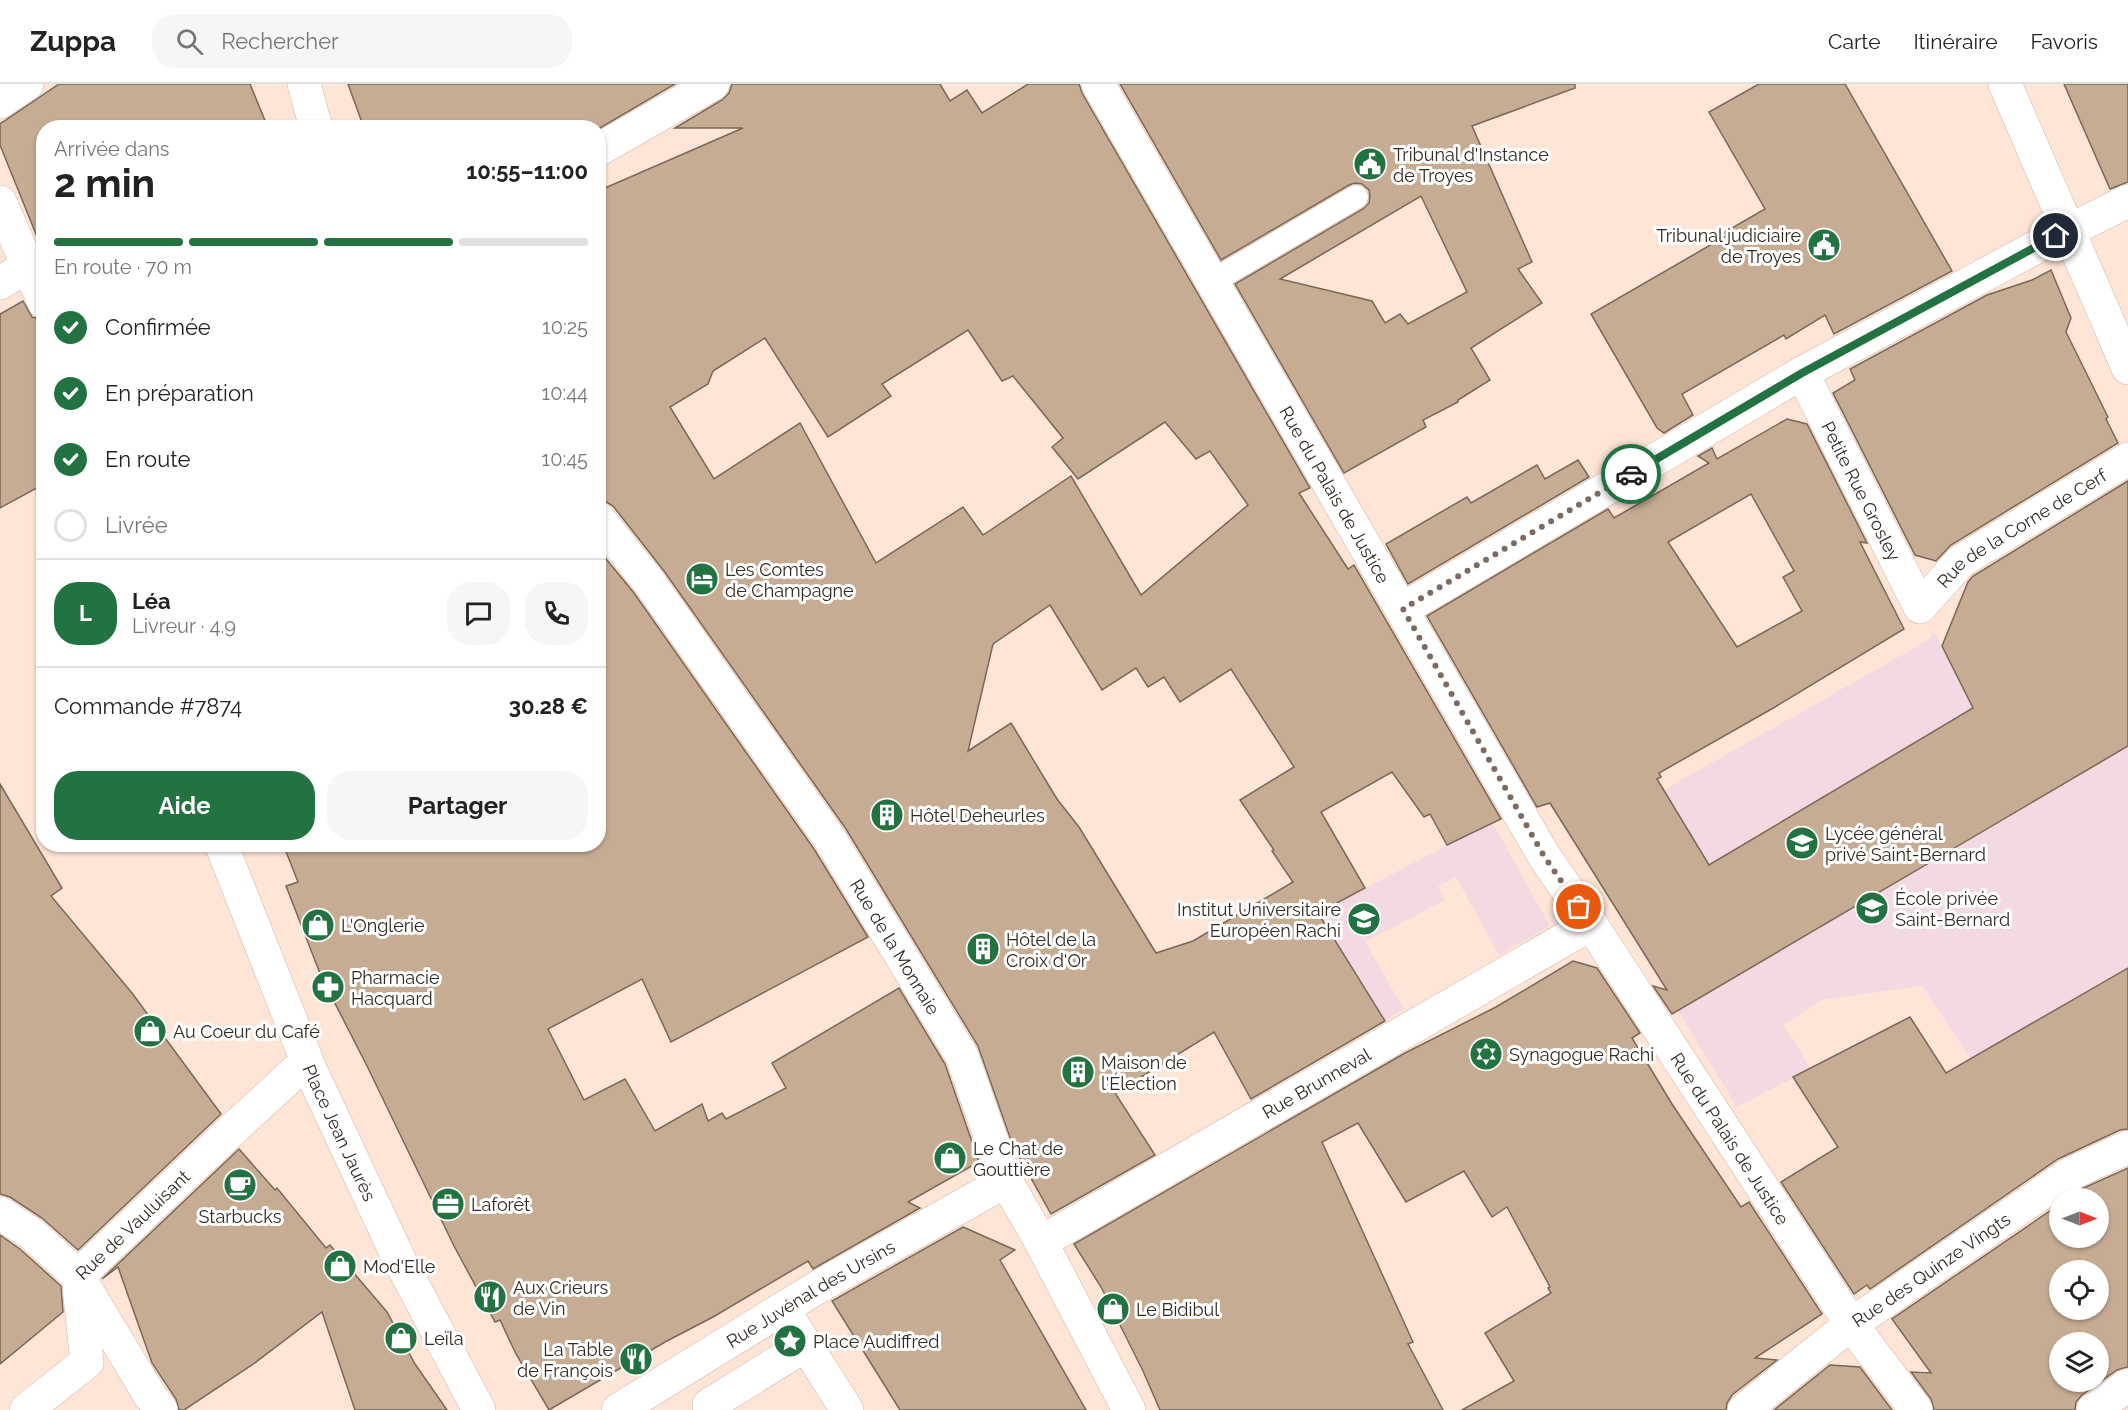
<!DOCTYPE html>
<html lang="fr">
<meta charset="utf-8">
<style>
body{margin:0;font-family:Raleway,sans-serif;background:#f6f6f6;color:#222;height:100vh;display:flex;flex-direction:column;font-size:22px;white-space:nowrap}
*{box-sizing:border-box;margin:0}
p{font-size:20px;color:#767676}
.icon{flex:none;width:33px;height:33px;fill:none;stroke:currentColor;stroke-width:2;stroke-linecap:round;stroke-linejoin:round}
.map{position:relative;flex:1;overflow:hidden}
.drawer{position:absolute;left:36px;top:36px;width:570px;height:732px;display:flex;flex-direction:column;background:#fff;border-radius:24px;box-shadow:0 2px 4px #0004}
.drawer>*{flex:none}
.needle{width:39px;rotate:90deg}
.buttons{position:absolute;left:2049px;top:1104px;display:grid;gap:12px}
.buttons a{display:grid;place-items:center;width:60px;height:60px;border-radius:50%;background:#fff;box-shadow:0 2px 4px #0004;font-size:30px}
.pin{position:absolute;display:grid;place-items:center;width:51px;height:51px;color:#fff;margin:-26px;border:3px solid #fff;border-radius:50%;box-shadow:0 2px 6px #0007}
.courier{position:absolute;display:grid;place-items:center;width:60px;height:60px;margin:-30px;border:4px solid #227242;border-radius:50%;background:#fff;color:#222;box-shadow:0 2px 8px #0007}
.head em{font-style:normal;font-weight:700}
.head div{display:flex;flex-direction:column-reverse}
.head{display:flex;align-items:center;justify-content:space-between;height:102px;padding:0 18px}
h1{font-size:39px;font-weight:700;line-height:45px}
.bar{display:grid;grid-template-columns:repeat(4,1fr);gap:9px 6px;align-content:center;height:72px;padding:0 18px}
.bar i{height:8px;border-radius:4px;background:#e0e0e0}
.bar .active{background:#227242}
.bar p{grid-column:span 4}
.line{display:flex;align-items:center;gap:15px;padding:0 18px;border-top:2px solid #e0e0e0}
.line div{flex:1}
.round{display:grid;place-items:center;flex:none;width:63px;height:63px;border-radius:24px;background:#f6f6f6}
ol{padding:0 18px;list-style:none}
li{display:flex;align-items:center;gap:18px;height:66px}
li p{margin-inline-start:auto}
li .icon{padding:6px;border-radius:50%;background:#227242;color:#fff;stroke-width:4}
li:last-child{color:#767676}
li i{width:33px;height:33px;border:3px solid #e0e0e0;border-radius:50%}
.button{display:flex;gap:12px;margin-top:auto;padding:12px 18px}
.button a{flex:1;height:69px;border-radius:24px;background:#227242;color:#fff;font-size:24px;font-weight:700;line-height:69px;text-align:center}
.button a+a{background:#f6f6f6;color:#222}
header{display:flex;align-items:center;gap:36px;box-sizing:border-box;height:84px;padding:0 30px;background:#fff;border-bottom:2px solid #e0e0e0}
header strong{font-size:28px}
nav{display:flex;gap:33px;margin-inline-start:auto;font-size:21px}
.search{width:420px;height:54px;background:#f6f6f6;display:flex;align-items:center;gap:15px;box-sizing:border-box;padding:0 21px;border-radius:24px;color:#767676;font-size:22px}
.map>svg:first-child{display:block}
</style>
<header>
<strong>Zuppa</strong>
<div class="search"><svg class="icon" aria-label="search" viewBox="0 0 24 24"><circle cx="10" cy="10" r="6"/><path d="M15 15l6 6"/></svg>Rechercher</div>
<nav><a>Carte</a><a>Itinéraire</a><a>Favoris</a></nav>
</header>
<div class="map">
<svg width="2128" height="1326" viewBox="0 0 2128 1326">
<rect width="100%" height="100%" fill="#ffe5d6"/>
<g fill="#f2d9e2">
<polygon points="1934,547 1947,571 2128,589 2128,887 1971,975 1922,902 1821,916 1782,942 1795,958 1810,985 1737,1023 1576,761 1664,706 1928,556"/>
<polygon points="1492,738 1550,842 1499,871 1456,793 1438,802 1445,816 1365,858 1404,925 1385,936 1318,829"/>
</g>
<g fill="#c6ac93" stroke="#7a6856" stroke-width="1.5" fill-rule="evenodd">
<polygon points="59,0 250,0 268,44 44,44 44,165 42,165 0,61 0,40"/>
<polygon points="348,0 675,0 600,44 364,44"/>
<path d="M 732,0 L 940,0 L 950,17 L 967,6 L 982,29 L 1028,0 L 1079,0 L 1082,9 L 1310,404 L 1299,409 L 1348,485 L 1354,481 L 1501,735 L 1447,761 L 1430,730 L 1424,733 L 1392,688 L 1321,728 L 1365,804 L 1318,829 L 1385,937 L 1251,1015 L 1214,948 L 1115,1009 L 1155,1071 L 1051,1130 L 1013,1062 L 978,962 L 846,745 L 664,487 L 613,422 L 605,417 L 598,416 L 598,107 L 743,44 L 675,44 L 722,16 L 729,9 ZM 968,246 L 1002,297 L 1013,292 L 1063,354 L 1052,363 L 1078,395 L 1165,338 L 1196,375 L 1210,367 L 1248,421 L 1141,511 L 1071,392 L 983,451 L 963,423 L 876,479 L 800,339 L 714,395 L 670,323 L 708,300 L 713,287 L 765,254 L 828,353 L 891,312 L 882,300 ZM 1050,521 L 1102,606 L 1136,584 L 1148,603 L 1164,593 L 1180,618 L 1231,585 L 1294,683 L 1240,716 L 1274,766 L 1272,767 L 1293,798 L 1193,857 L 1156,869 L 1079,743 L 1057,715 L 1011,639 L 968,667 L 993,560 Z"/>
<path d="M 1120,0 L 1575,0 L 1575,4 L 1472,42 L 1532,178 L 1518,185 L 1542,219 L 1471,264 L 1490,296 L 1458,316 L 1458,318 L 1423,336 L 1426,343 L 1344,389 L 1235,200 L 1363,125 L 1369,119 L 1370,112 L 1369,106 L 1362,100 L 1355,99 L 1349,101 L 1221,176 ZM 1421,112 L 1467,208 L 1408,240 L 1400,230 L 1385,239 L 1372,217 L 1280,195 Z"/>
<polygon points="1759,0 1845,0 1952,187 1834,250 1825,231 1786,255 1784,251 1682,310 1693,331 1664,349 1657,344 1591,230 1726,152 1725,148 1765,125 1709,28"/>
<polygon points="2064,0 2128,0 2128,98 2110,105"/>
<polygon points="2051,186 2071,234 2066,248 2108,333 2106,335 2118,359 1951,461 1936,477 1915,471 1833,309 1855,296 1850,285 1987,211 2032,196"/>
<polygon points="23,217 32,233 44,236 44,400 0,424 0,230"/>
<path d="M 1787,335 L 1807,340 L 1867,459 L 1860,458 L 1904,545 L 1775,623 L 1659,689 L 1661,693 L 1657,695 L 1709,781 L 1973,624 L 1942,562 L 1968,498 L 1973,492 L 2128,397 L 2128,662 L 1672,930 L 1653,902 L 1667,906 L 1550,719 L 1537,723 L 1427,532 L 1608,425 L 1614,434 L 1709,379 L 1698,372 L 1712,364 L 1717,375 ZM 1751,410 L 1794,487 L 1783,493 L 1802,527 L 1737,563 L 1668,458 Z"/>
<polygon points="1578,376 1589,393 1408,500 1386,460 1467,413 1471,419 1537,381 1545,395"/>
<polygon points="598,465 634,509 814,765 868,853 671,958 642,895 548,945 584,1016 625,995 655,1047 702,1020 708,1037 722,1029 726,1035 786,1004 772,979 899,904 945,980 979,1078 908,1118 920,1124 813,1185 808,1177 713,1233 665,1258 549,1326 516,1270 500,1236 495,1238 454,1162 367,982 321,892 286,802 298,798 283,760 598,760"/>
<polygon points="0,700 62,804 51,812 132,909 221,1030 78,1166 42,1134 10,1113 0,1110"/>
<polygon points="1573,877 1597,884 1640,949 1632,954 1672,1020 1741,1123 1749,1118 1822,1230 1755,1274 1777,1276 1732,1311 1727,1319 1726,1326 1462,1326 1514,1297 1485,1249 1551,1209 1548,1204 1550,1203 1507,1123 1492,1133 1464,1087 1406,1118 1358,1039 1322,1058 1413,1258 1408,1260 1443,1326 1160,1326 1143,1287 1101,1203 1074,1160 1405,969 1496,923"/>
<polygon points="2128,884 2128,1045 2120,1046 2058,1075 1870,1205 1867,1201 1854,1210 1781,1098 1838,1063 1793,993 1910,933 1946,989"/>
<polygon points="239,1065 275,1106 277,1104 326,1164 330,1161 387,1228 415,1280 447,1326 355,1326 322,1228 252,1281 184,1326 179,1326 176,1315 152,1279 118,1183 102,1195"/>
<path d="M 2128,1084 L 2128,1283 L 2117,1286 L 2082,1311 L 2076,1318 L 2075,1326 L 1934,1326 L 1931,1315 L 1911,1288 L 1931,1289 L 1892,1235 L 2060,1120 L 2060,1154 L 2098,1154 L 2098,1114 L 2067,1114 L 2077,1107 ZM 2060,1186 L 2098,1186 L 2098,1226 L 2060,1226 ZM 2060,1258 L 2098,1258 L 2098,1298 L 2060,1298 Z"/>
<polygon points="963,1143 1015,1166 1000,1176 1086,1326 900,1326 832,1217"/>
<polygon points="0,1151 20,1165 61,1202 63,1228 0,1280"/>
<polygon points="1830,1281 1860,1283 1892,1326 1774,1326"/>
</g>
<g fill="none" stroke-linecap="round" stroke-linejoin="round">
<defs>
<polyline id="lane" points="1213,197 1356,113"/>
<g id="street">
<polyline points="304,0 316,44"/>
<path id="s1" d="M 1098,0 L 1544,772 L 1591,840 L 1851,1240 L 1916,1326"/>
<polyline points="0,18 27,0"/>
<polyline points="598,66 713,0"/>
<polyline points="0,118 44,218"/>
<polyline points="0,199 28,182"/>
<path id="s2" d="M 1802,289 L 1920,523 L 1961,477 L 2128,375"/>
<path id="s3" d="M 598,434 L 649,498 L 830,755 L 962,972 L 1006,1097 L 1041,1158 L 1129,1326"/>
<polyline points="1403,525 1802,289 2042,160 2128,117"/>
<path id="s4" d="M 221,760 L 311,987 L 399,1175 L 479,1326"/>
<polyline points="0,1129 32,1150 78,1192 149,1310 161,1326"/>
<path id="s5" d="M 1041,1158 L 1591,840"/>
<path id="s6" d="M 78,1192 L 233,1045 L 296,987 L 311,987"/>
<polyline points="783,1225 847,1326"/>
<polyline points="709,1321 806,1261"/>
<polyline points="26,1326 87,1278 79,1203"/>
<path id="s7" d="M 618,1326 L 818,1203 L 1006,1097"/>
<path id="s8" d="M 1744,1326 L 1851,1240 L 1875,1224 L 2068,1091 L 2128,1063"/>
<polyline points="2093,1326 2128,1301"/>
</g>
<polyline id="secondary" points="2005,0 2128,284"/>
</defs>
<use href="#lane" stroke="#cfb6a8" stroke-width="26"/>
<use href="#street" stroke="#cfb6a8" stroke-width="34"/>
<use href="#secondary" stroke="#cfb6a8" stroke-width="34"/>
<use href="#lane" stroke="#fff" stroke-width="24"/>
<use href="#street" stroke="#fff" stroke-width="33"/>
<use href="#secondary" stroke="#fff" stroke-width="33"/>
</g>
<g fill="none" stroke-linecap="round" stroke-linejoin="round">
<polyline stroke="#7b6b62" stroke-width="6" stroke-dasharray="0 10.8" points="1579,823 1544,772 1403,525 1631,390"/>
<polyline stroke="#227242" stroke-width="8" points="1631,390 1802,289 2056,152"/>
</g>
<defs>
<symbol id="civic-disc" viewBox="-11 -11 22 22"><circle r="9.5" fill="#227242" stroke="#fff"/><path d="M-.6-6.5H3V-4.5H.6V-3L4-1V1h2V6H-6V1h2V-1L-.6-3ZM-1.2 2.5V6h2.4V2.5Z" fill="#fff"/></symbol>
<symbol id="hotel-disc" viewBox="-11 -11 22 22"><circle r="9.5" fill="#227242" stroke="#fff"/><path d="M-6-4.5h1.5V1H6V5H4.5V3h-9V5H-6ZM-4 0a1.8 1.8 0 1 1 3.6 0ZM.5 0V-2.5h3Q6-2.5 6 0Z" fill="#fff"/></symbol>
<symbol id="building-disc" viewBox="-11 -11 22 22"><circle r="9.5" fill="#227242" stroke="#fff"/><path d="M-4-6H4V6H1V3H-1V6H-4ZM-2.5-4.3h1.7v1.8h-1.7ZM.8-4.3h1.7v1.8H.8ZM-2.5-1h1.7V.8h-1.7ZM.8-1h1.7V.8H.8Z" fill="#fff"/></symbol>
<symbol id="school-disc" viewBox="-11 -11 22 22"><circle r="9.5" fill="#227242" stroke="#fff"/><path d="M0-5L7-2L0 1L-7-2ZM-4 1L0 2.5L4 1V4Q0 6-4 4Z" fill="#fff"/></symbol>
<symbol id="university-disc" viewBox="-11 -11 22 22"><circle r="9.5" fill="#227242" stroke="#fff"/><path d="M0-5L7-2L0 1L-7-2ZM-4 1L0 2.5L4 1V4Q0 6-4 4Z" fill="#fff"/></symbol>
<symbol id="shop-disc" viewBox="-11 -11 22 22"><circle r="9.5" fill="#227242" stroke="#fff"/><path d="M-5-2.5h2.3a2.7 3.5 0 0 1 5.4 0H5L5.5 6h-11ZM-1.5-2.5h3a1.5 2.3 0 0 0-3 0Z" fill="#fff"/></symbol>
<symbol id="pharmacy-disc" viewBox="-11 -11 22 22"><circle r="9.5" fill="#227242" stroke="#fff"/><path d="M-2-6h4v4h4v4h-4v4h-4v-4h-4v-4h4Z" fill="#fff"/></symbol>
<symbol id="synagogue-disc" viewBox="-11 -11 22 22"><circle r="9.5" fill="#227242" stroke="#fff"/><path d="M0-6.5L5.6 3.2H-5.6ZM0 6.5L5.6-3.2H-5.6Z" fill="#fff"/></symbol>
<symbol id="cafe-disc" viewBox="-11 -11 22 22"><circle r="9.5" fill="#227242" stroke="#fff"/><path d="M-5.5-4.5H6V0H3Q3 3.5 0 3.5H-2.5Q-5.5 3.5-5.5 0ZM3-3.2v2h1.7v-2ZM-6 4.5H4V6H-6Z" fill="#fff"/></symbol>
<symbol id="office-disc" viewBox="-11 -11 22 22"><circle r="9.5" fill="#227242" stroke="#fff"/><path d="M-6-3h4V-5.5h4V-3h4V5H-6ZM-1-4.5V-3h2v-1.5ZM-6 0V1H6V0Z" fill="#fff"/></symbol>
<symbol id="restaurant-disc" viewBox="-11 -11 22 22"><circle r="9.5" fill="#227242" stroke="#fff"/><path d="M-5-6h1v4h1v-4h1v4h1v-4h1v5L-1.5 .5V6h-2V.5L-5-1ZM5-6V6H3V1.5H1.5Q1.5-4 5-6Z" fill="#fff"/></symbol>
<symbol id="sight-disc" viewBox="-11 -11 22 22"><circle r="9.5" fill="#227242" stroke="#fff"/><path d="M0-6L1.8-2.2L6-1.7L2.9 1.2L3.7 5.4L0 3.3L-3.7 5.4L-2.9 1.2L-6-1.7L-1.8-2.2Z" fill="#fff"/></symbol>
</defs>
<g fill-rule="evenodd">
<use href="#civic-disc" x="1351" y="61" width="38" height="38"/>
<use href="#civic-disc" x="1805" y="142" width="38" height="38"/>
<use href="#hotel-disc" x="683" y="476" width="38" height="38"/>
<use href="#building-disc" x="868" y="712" width="38" height="38"/>
<use href="#school-disc" x="1783" y="740" width="38" height="38"/>
<use href="#school-disc" x="1853" y="805" width="38" height="38"/>
<use href="#university-disc" x="1345" y="816" width="38" height="38"/>
<use href="#shop-disc" x="299" y="822" width="38" height="38"/>
<use href="#building-disc" x="964" y="846" width="38" height="38"/>
<use href="#pharmacy-disc" x="309" y="884" width="38" height="38"/>
<use href="#shop-disc" x="131" y="928" width="38" height="38"/>
<use href="#synagogue-disc" x="1467" y="951" width="38" height="38"/>
<use href="#building-disc" x="1059" y="969" width="38" height="38"/>
<use href="#shop-disc" x="931" y="1055" width="38" height="38"/>
<use href="#cafe-disc" x="221" y="1082" width="38" height="38"/>
<use href="#office-disc" x="429" y="1101" width="38" height="38"/>
<use href="#shop-disc" x="321" y="1163" width="38" height="38"/>
<use href="#restaurant-disc" x="471" y="1194" width="38" height="38"/>
<use href="#shop-disc" x="1094" y="1206" width="38" height="38"/>
<use href="#shop-disc" x="382" y="1235" width="38" height="38"/>
<use href="#sight-disc" x="771" y="1238" width="38" height="38"/>
<use href="#restaurant-disc" x="617" y="1256" width="38" height="38"/>
</g>
<g text-anchor="middle" dominant-baseline="central" stroke-width="6" stroke-linejoin="round" paint-order="stroke">
<g font-size="18" fill="#342a24" stroke="#fff" text-anchor="start">
<text x="1393" y="70">Tribunal d'Instance<tspan x="1393" dy="21">de Troyes</tspan></text>
<text x="1801" y="151" text-anchor="end">Tribunal judiciaire<tspan x="1801" dy="21">de Troyes</tspan></text>
<text x="725" y="485">Les Comtes<tspan x="725" dy="21">de Champagne</tspan></text>
<text x="910" y="731">Hôtel Deheurles</text>
<text x="1825" y="749">Lycée général<tspan x="1825" dy="21">privé Saint-Bernard</tspan></text>
<text x="1895" y="814">École privée<tspan x="1895" dy="21">Saint-Bernard</tspan></text>
<text x="1341" y="825" text-anchor="end">Institut Universitaire<tspan x="1341" dy="21">Européen Rachi</tspan></text>
<text x="341" y="841">L'Onglerie</text>
<text x="1006" y="855">Hôtel de la<tspan x="1006" dy="21">Croix d'Or</tspan></text>
<text x="351" y="893">Pharmacie<tspan x="351" dy="21">Hacquard</tspan></text>
<text x="173" y="947">Au Coeur du Café</text>
<text x="1509" y="970">Synagogue Rachi</text>
<text x="1101" y="978">Maison de<tspan x="1101" dy="21">l'Élection</tspan></text>
<text x="973" y="1064">Le Chat de<tspan x="973" dy="21">Gouttière</tspan></text>
<text x="471" y="1120">Laforêt</text>
<text x="240" y="1132" text-anchor="middle">Starbucks</text>
<text x="363" y="1182">Mod'Elle</text>
<text x="513" y="1203">Aux Crieurs<tspan x="513" dy="21">de Vin</tspan></text>
<text x="1136" y="1225">Le Bidibul</text>
<text x="424" y="1254">Leïla</text>
<text x="813" y="1257">Place Audiffred</text>
<text x="613" y="1265" text-anchor="end">La Table<tspan x="613" dy="21">de François</tspan></text>
</g>
<g font-size="18" fill="#342a24" stroke="#fff">
<text stroke="none"><textPath href="#s2" startOffset="132">Petite Rue Grosley</textPath></text>
<text stroke="none"><textPath href="#s1" startOffset="474">Rue du Palais de Justice</textPath></text>
<text stroke="none"><textPath href="#s2" startOffset="392">Rue de la Corne de Cerf</textPath></text>
<text stroke="none"><textPath href="#s3" startOffset="522">Rue de la Monnaie</textPath></text>
<text stroke="none"><textPath href="#s5" startOffset="318">Rue Brunneval</textPath></text>
<text stroke="none"><textPath href="#s4" startOffset="312">Place Jean Jaurès</textPath></text>
<text stroke="none"><textPath href="#s1" startOffset="1230">Rue du Palais de Justice</textPath></text>
<text stroke="none"><textPath href="#s6" startOffset="75">Rue de Vauluisant</textPath></text>
<text stroke="none"><textPath href="#s8" startOffset="234">Rue des Quinze Vingts</textPath></text>
<text stroke="none"><textPath href="#s7" startOffset="225">Rue Juvénal des Ursins</textPath></text>
</g>
</g>
</svg>
<div class="buttons">
<a><svg class="needle" viewBox="-14 -14 28 28"><path d="M0-13l5 13h-10z" fill="#e53935"/><path d="M0 13l5-13h-10z" fill="#767676"/></svg></a>
<a><svg class="icon" aria-label="locate" viewBox="0 0 24 24"><circle cx="12" cy="12" r="6"/><path d="M12 2v4M12 18v4M2 12h4M18 12h4"/></svg></a>
<a><svg class="icon" aria-label="layers" viewBox="0 0 24 24"><path d="M12 4l9 5-9 5-9-5zM3 14l9 5 9-5"/></svg></a>
</div>
<div class="pin" style="left:1579px;top:823px;background:#ea580c"><svg class="icon" aria-label="bag" viewBox="0 0 24 24"><path d="M5 8h14l-1 12H6zM9 8a3 3 0 0 1 6 0"/></svg></div>
<div class="pin" style="left:2056px;top:152px;background:#1f2937"><svg class="icon" aria-label="home" viewBox="0 0 24 24"><path d="M3 11l9-7 9 7M6 9v11h12V9"/></svg></div>
<div class="courier" style="left:1631px;top:390px"><svg class="icon" aria-label="car" viewBox="0 0 24 24"><path d="M5 17H2v-5l4-1 3-4h7l3 4 3 1v5h-3M9 17h6M6 11h13"/><circle cx="7" cy="17" r="2"/><circle cx="17" cy="17" r="2"/></svg></div>
<section class="drawer">
<div class="head"><div><h1>2 min</h1><p>Arrivée dans</p></div><em>10:55–11:00</em></div>
<div class="bar"><i class="active"></i><i class="active"></i><i class="active"></i><i></i><p>En route · 70 m</p></div>
<ol>
<li><svg class="icon" aria-label="check" viewBox="0 0 24 24"><path d="M5 12l5 5 9-10"/></svg>Confirmée<p>10:25</p></li>
<li><svg class="icon" aria-label="check" viewBox="0 0 24 24"><path d="M5 12l5 5 9-10"/></svg>En préparation<p>10:44</p></li>
<li><svg class="icon" aria-label="check" viewBox="0 0 24 24"><path d="M5 12l5 5 9-10"/></svg>En route<p>10:45</p></li>
<li><i></i>Livrée</li>
</ol>
<div class="line" style="height:108px"><b class="round" style="background:#227242;color:#fff">L</b><div><b>Léa</b><p>Livreur · 4.9</p></div><a class="round"><svg class="icon" aria-label="chat" viewBox="0 0 24 24"><path d="M4 5h16v11H9l-5 4z"/></svg></a><a class="round"><svg class="icon" aria-label="phone" viewBox="0 0 24 24"><path d="M5 4h4l2 5-3 2q2 4 5 5l2-3 5 2v4C11 20 4 13 5 4z"/></svg></a></div>
<div class="line" style="height:78px"><div>Commande #7874</div><b>30.28 €</b></div>
<div class="button"><a>Aide</a><a>Partager</a></div>
</section>
</div>
